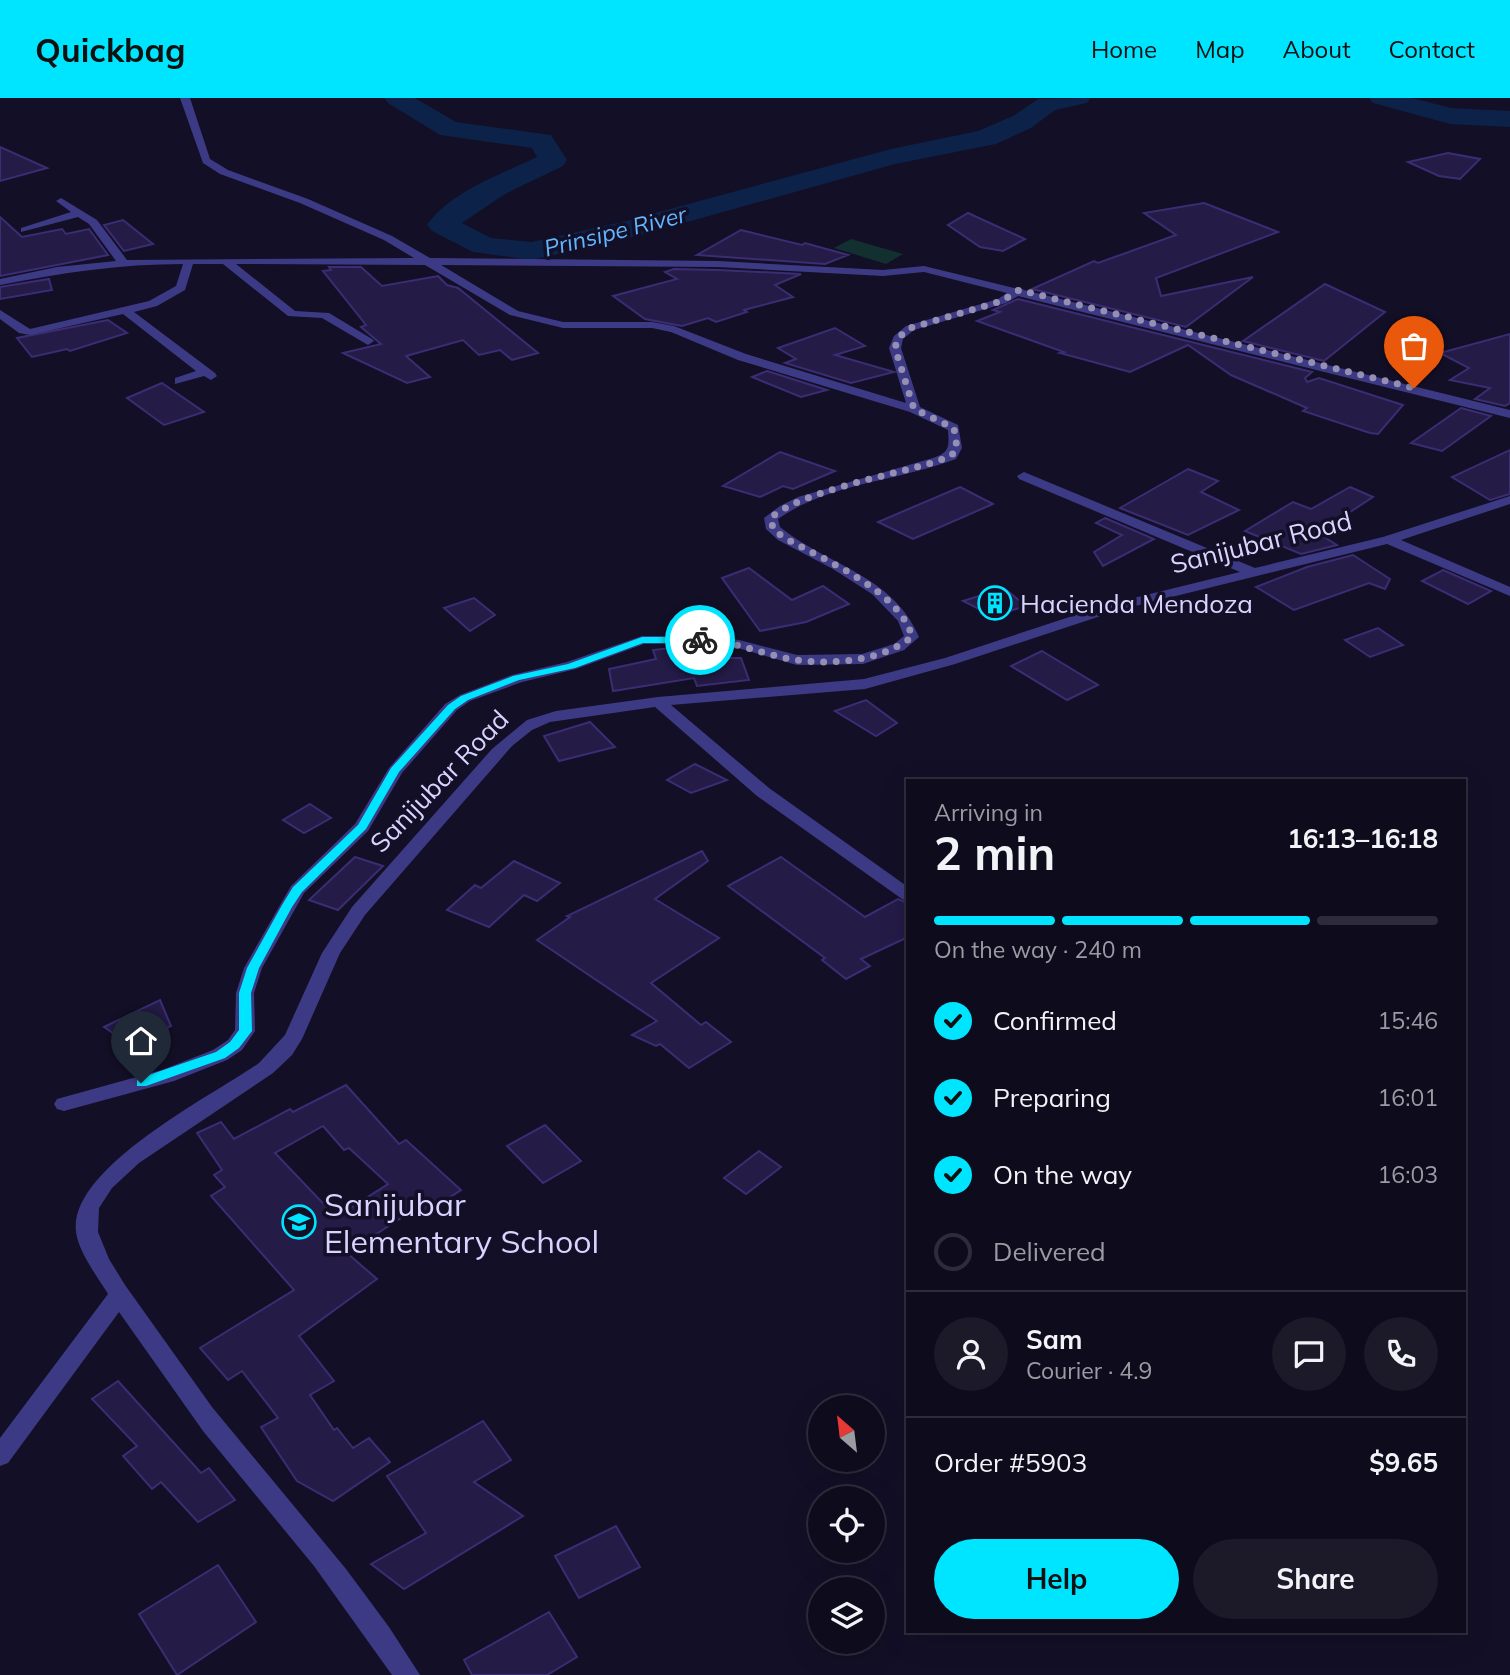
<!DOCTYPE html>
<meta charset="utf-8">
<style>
body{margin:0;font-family:Mulish,sans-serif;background:#1c1929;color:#f1f3f6;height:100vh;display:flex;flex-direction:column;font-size:26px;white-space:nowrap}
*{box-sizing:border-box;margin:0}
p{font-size:23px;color:#9b9ba3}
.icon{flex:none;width:38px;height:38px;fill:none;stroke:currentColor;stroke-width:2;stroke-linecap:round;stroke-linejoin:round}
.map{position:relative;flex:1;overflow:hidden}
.drawer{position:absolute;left:906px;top:681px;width:560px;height:854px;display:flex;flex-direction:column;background:#0e0b1c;border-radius:0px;box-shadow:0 7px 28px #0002,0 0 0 2px #2e2b3b}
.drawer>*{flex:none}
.needle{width:46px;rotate:332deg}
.tools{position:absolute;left:808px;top:1297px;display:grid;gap:14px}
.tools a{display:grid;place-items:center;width:77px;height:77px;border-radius:50%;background:#0e0b1c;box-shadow:0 7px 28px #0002,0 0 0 2px #2e2b3b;font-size:35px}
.pin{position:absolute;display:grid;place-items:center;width:60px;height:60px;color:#fff;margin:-72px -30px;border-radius:50% 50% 50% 0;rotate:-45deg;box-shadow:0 0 7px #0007}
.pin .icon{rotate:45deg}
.courier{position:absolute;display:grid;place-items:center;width:70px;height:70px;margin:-35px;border:5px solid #00e5ff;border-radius:50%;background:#fff;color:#222;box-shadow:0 2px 9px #0007}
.overview em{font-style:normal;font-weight:700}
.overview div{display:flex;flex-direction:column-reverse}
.overview{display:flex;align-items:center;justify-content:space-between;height:119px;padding:0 28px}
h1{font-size:46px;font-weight:700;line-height:52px}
.bar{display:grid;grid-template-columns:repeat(4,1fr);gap:10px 7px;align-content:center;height:84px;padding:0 28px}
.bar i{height:9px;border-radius:5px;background:#2e2b3b}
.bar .selected{background:#00e5ff}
.bar p{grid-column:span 4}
.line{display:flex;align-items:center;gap:18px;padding:0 28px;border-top:2px solid #2e2b3b}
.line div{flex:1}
.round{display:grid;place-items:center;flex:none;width:74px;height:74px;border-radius:37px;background:#1c1929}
ol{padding:0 28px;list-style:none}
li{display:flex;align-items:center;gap:21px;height:77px}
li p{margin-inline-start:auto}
li .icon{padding:7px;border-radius:50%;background:#00e5ff;color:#111;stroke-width:4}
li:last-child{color:#9b9ba3}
li i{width:38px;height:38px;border:4px solid #2e2b3b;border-radius:50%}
.cta{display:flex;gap:14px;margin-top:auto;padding:14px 28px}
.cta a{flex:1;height:80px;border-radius:42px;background:#00e5ff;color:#111;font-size:28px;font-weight:700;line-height:80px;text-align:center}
.cta a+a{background:#1c1929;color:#f1f3f6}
header{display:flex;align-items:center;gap:42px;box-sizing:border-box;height:98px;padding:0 35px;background:#00e5ff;color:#111}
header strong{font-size:33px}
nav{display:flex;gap:38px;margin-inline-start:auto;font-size:24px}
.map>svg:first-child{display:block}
</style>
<header>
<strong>Quickbag</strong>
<nav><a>Home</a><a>Map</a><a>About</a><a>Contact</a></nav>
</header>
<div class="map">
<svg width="1510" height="1577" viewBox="0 0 1510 1577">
<rect width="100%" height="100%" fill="#130f26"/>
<polygon fill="#12302f" points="851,141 903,156 886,166 834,150"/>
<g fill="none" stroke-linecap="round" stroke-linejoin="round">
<g fill="#0c2248" fill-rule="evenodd">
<path d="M 384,0 L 415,0 L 456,24 L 551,37 L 567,62 L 563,68 L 505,96 L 462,125 L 491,140 L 532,144 L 626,123 L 891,51 L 978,33 L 1013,18 L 1038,1 L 1091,0 L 1087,5 L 1055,12 L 1031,30 L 996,46 L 895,66 L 641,137 L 532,162 L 473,154 L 432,133 L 427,127 C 451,93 502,76 537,59 L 532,50 L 440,37 L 388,5 Z"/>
<polygon points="1369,0 1412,0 1451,10 1510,13 1510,29 1450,26 1373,5"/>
</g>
</g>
<g fill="#241b47" stroke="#3b2d73" stroke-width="2" fill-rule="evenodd">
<polygon points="0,49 47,70 0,83"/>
<polygon points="1448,55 1480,61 1460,81 1439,78 1408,64"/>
<polygon points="1204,105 1278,134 1156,180 1161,198 1253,179 1186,229 1032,191 1094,163 1098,165 1176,137 1144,115"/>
<polygon points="968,115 1025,141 1003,153 980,149 948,127"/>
<polygon points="0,119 22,139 62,131 66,136 89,131 108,157 0,178"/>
<polygon points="123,122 153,146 124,153 104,127"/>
<polygon points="741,132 802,147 805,145 848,157 825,166 697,157"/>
<polygon points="329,169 361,169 382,188 438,178 447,187 458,190 538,255 512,262 500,252 479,257 463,242 406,258 430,279 407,285 343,255 381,246 361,229 366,227 323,173 331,172"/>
<polygon points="674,171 718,172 801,176 775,187 793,199 744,212 747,214 716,224 708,220 682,228 645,221 613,198 677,181 665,174"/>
<polygon points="49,181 52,192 0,201 0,189"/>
<polygon points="1325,186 1385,214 1324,263 1243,243"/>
<polygon points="1018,201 1312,274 1305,280 1307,284 1319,280 1403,307 1378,336 1370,335 1303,313 1307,310 1231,277 1188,247 1130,274 1060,255 1064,254 977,223 1000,214 993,212"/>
<polygon points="108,222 127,235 70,253 67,251 32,259 17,240"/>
<polygon points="835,230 865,248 835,257 894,274 851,285 785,265 796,261 778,250"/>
<polygon points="1510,236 1510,305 1505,308 1475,301 1490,290 1450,282 1469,270 1440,255"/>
<polygon points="767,273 827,292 801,299 752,279"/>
<polygon points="162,285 204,314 164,327 127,300"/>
<polygon points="1461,310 1491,318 1442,353 1411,345"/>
<polygon points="1510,352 1510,396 1490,402 1452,379"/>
<polygon points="780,354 835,373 793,391 783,388 760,399 723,388"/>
<polygon points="1188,371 1218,383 1201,394 1239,412 1188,437 1120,410"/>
<polygon points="960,389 993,406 913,441 878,424"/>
<polygon points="1350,389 1373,399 1318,435 1337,447 1301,456 1245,433 1293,404 1311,411"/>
<polygon points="1105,420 1154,441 1103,468 1094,454 1122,437 1096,425"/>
<polygon points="1353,457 1390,481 1385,491 1369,485 1294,512 1256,489 1307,469"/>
<polygon points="749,470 792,502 823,488 849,506 806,524 760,533 722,480"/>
<polygon points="1443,472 1491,493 1468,506 1422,483"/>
<polygon points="1004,490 1026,508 993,518 963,503"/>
<polygon points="474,500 495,517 470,533 444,510"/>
<polygon points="1378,530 1403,547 1370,559 1345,542"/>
<polygon points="680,549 711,549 715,560 741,560 749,582 697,588 694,580 613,593 609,571 656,561 653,552"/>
<polygon points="1042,553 1098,587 1067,602 1011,568"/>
<polygon points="866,602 897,625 876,638 835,613"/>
<polygon points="590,624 615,649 559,663 544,638"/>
<polygon points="695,666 727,682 691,695 667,682"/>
<polygon points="310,706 331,720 304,735 283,722"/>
<polygon points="702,753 708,763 655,801 719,840 651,885 701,927 706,924 731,944 689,970 660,946 656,948 632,937 657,923 537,842 570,819 567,818"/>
<polygon points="355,759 383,768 338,812 309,802"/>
<polygon points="781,759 865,819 898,801 908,805 908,839 861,861 870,868 846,881 822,862 825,860 728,788"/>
<polygon points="514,763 560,785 537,803 524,797 489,829 447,812 475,787 481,790"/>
<polygon points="160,902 171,928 130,947 104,929"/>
<path d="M 346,987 L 399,1046 L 406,1042 L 461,1092 L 422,1117 L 415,1111 L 347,1155 L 377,1181 L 299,1238 L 334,1283 L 310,1297 L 334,1332 L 337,1330 L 353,1350 L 369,1340 L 390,1364 L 333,1403 L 297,1383 L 261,1329 L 278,1320 L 242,1273 L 228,1282 L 200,1250 L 294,1192 L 211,1098 L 225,1089 L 214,1077 L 222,1072 L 197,1035 L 221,1024 L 234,1041 L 290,1011 L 293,1014 ZM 323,1028 L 344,1052 L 349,1050 L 388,1086 L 336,1119 L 275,1055 Z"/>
<polygon points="545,1027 581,1063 543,1085 507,1048"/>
<polygon points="759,1053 781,1069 746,1096 724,1080"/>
<polygon points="118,1283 201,1375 209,1370 235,1402 198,1424 161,1384 152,1391 123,1358 137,1348 92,1301"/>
<polygon points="483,1323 511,1362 474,1384 523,1418 404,1491 371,1466 426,1435 387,1378"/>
<polygon points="616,1428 640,1469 579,1500 555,1458"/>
<polygon points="218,1467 256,1524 177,1577 139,1516"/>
<polygon points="549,1514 577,1559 547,1577 472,1577 464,1562"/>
</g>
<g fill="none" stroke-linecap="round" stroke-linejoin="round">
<g fill="#3d3a85" fill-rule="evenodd">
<path d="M 180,0 L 190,0 L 210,61 L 228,72 L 308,101 L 392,138 L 430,160 L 718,163 L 883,172 L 924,168 L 1014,190 L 1019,189 L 1024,192 L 1510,312 L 1510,320 L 1018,198 L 1006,205 L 914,232 L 903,241 L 901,250 L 920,309 L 958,327 L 962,350 L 956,361 C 898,383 829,385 778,421 L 780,429 C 828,468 893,477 919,539 L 904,552 L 863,566 L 797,567 L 738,550 L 708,546 L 644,546 L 576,571 L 522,584 L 470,603 L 457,612 L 402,675 L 368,733 L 304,795 L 262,870 L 254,895 L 255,933 L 242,952 L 227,962 L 174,983 L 64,1013 L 57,1011 L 54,1006 L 57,1001 L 162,972 L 213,952 L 228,942 L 235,932 L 236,895 L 244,870 L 291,788 L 355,726 L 389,670 L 445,606 L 460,597 L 512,577 L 567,564 L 642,538 L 708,538 L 739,542 L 797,557 L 862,556 L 894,546 L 904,538 L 898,523 L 872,496 L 833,471 L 778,442 L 766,431 L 764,420 L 780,408 L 798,399 L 933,360 C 950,354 949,349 948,332 L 910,314 L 738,262 L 671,234 L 652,230 L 563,230 L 510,217 L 425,167 L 236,166 L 295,213 L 329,215 L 372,241 L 374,243 L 368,247 L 322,220 L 288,218 L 223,166 L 193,166 L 185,192 L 157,208 L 134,214 L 215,275 L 217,278 L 211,282 L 204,278 L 175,286 L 175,280 L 196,273 L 123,216 L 30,237 L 19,235 L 0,221 L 0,212 L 30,231 L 149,203 L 176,188 L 183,166 C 121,166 60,175 0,187 L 0,181 L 57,169 L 116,163 L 89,126 L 78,119 L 21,134 L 21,130 L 71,114 L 56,103 L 61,100 L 97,122 L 127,162 L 414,160 L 384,142 L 300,105 L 220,76 L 203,65 ZM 441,167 L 718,169 L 883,178 L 924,174 L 1007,195 L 998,201 L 906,228 L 894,238 L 889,250 L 906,305 L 746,256 L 674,228 L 652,224 L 563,224 L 518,213 Z"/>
<path d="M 1024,374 L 1255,470 L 1383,439 L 1510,398 L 1510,406 L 1401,442 L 1510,489 L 1510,498 L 1387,446 L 1119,512 L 955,566 L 865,591 L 671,607 L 769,690 L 908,789 L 908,803 L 902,801 L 757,698 L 655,609 L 550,624 L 532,632 L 512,648 L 365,817 L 340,855 L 302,941 L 292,957 L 273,975 L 139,1065 L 112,1090 L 99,1110 L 98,1134 L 109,1161 L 125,1187 L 212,1309 L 346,1471 L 389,1529 L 420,1577 L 392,1577 L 314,1468 L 203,1333 L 119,1214 L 8,1365 L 0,1368 L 0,1340 L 108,1196 C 97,1178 79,1155 76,1134 C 68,1070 212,998 259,965 L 285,937 L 322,855 L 352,809 L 492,651 L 527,622 L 556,613 L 658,599 L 864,581 L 945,560 L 1109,506 L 1240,474 L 1019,381 L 1017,378 Z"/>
</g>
</g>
<polygon fill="#00e5ff" points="642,539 700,539 705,542 700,545 643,545 575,570 519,582 468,602 455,611 399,674 366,731 302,794 292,809 259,870 251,895 252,933 239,950 225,960 146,988 137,988 137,981 216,954 230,944 239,932 239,895 247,870 282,807 293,789 358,727 391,670 448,607 461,598 513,578 568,566"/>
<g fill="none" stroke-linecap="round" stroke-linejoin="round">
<path stroke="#948fb3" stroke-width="7" stroke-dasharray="0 12.6" d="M 700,542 C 734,542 763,557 796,562 C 835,567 881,563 912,539 C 901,493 822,461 783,439 L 773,431 L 771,420 C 798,394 897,376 938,363 L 951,358 L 957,350 L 954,330 L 914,311 L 895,250 L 898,240 L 910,230 L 1002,203 L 1019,192 L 1414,290"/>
</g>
<defs>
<symbol id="building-ring" viewBox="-11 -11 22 22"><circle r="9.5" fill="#130f26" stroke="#00e5ff" stroke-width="1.5"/><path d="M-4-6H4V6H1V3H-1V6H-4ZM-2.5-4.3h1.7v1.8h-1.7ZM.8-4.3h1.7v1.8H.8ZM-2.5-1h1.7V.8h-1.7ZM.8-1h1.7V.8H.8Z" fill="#00e5ff"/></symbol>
<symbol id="school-ring" viewBox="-11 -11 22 22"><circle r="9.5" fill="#130f26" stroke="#00e5ff" stroke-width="1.5"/><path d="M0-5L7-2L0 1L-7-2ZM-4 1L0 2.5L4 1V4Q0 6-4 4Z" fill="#00e5ff"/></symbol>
</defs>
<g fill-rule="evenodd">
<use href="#building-ring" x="976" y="486" width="38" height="38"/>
<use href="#school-ring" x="280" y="1105" width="38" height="38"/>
</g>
<g text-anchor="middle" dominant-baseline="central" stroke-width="7" stroke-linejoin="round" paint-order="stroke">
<g font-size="23" font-style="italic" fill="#62b6ff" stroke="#130f26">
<text transform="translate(615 133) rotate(-14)">Prinsipe River</text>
</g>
<g font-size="26" fill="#d9d4ff" stroke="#130f26">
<text transform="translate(1261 444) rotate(-14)">Sanijubar Road</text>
<text transform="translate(439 683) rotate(-46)">Sanijubar Road</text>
</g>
<g font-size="26" fill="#d9d4ff" stroke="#130f26" text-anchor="start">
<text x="1020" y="505">Hacienda Mendoza</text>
</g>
<g font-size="32" fill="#d9d4ff" stroke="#130f26" text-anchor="start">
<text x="324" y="1106">Sanijubar<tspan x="324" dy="37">Elementary School</tspan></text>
</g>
</g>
</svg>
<div class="tools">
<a><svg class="needle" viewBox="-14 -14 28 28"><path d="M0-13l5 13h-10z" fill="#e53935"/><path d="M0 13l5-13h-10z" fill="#9b9ba3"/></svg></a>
<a><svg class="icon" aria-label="locate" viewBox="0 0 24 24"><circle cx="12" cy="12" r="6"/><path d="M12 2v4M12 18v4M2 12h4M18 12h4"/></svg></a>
<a><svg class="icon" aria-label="layers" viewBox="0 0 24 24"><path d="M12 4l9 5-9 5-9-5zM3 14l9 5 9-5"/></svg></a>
</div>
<div class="pin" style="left:1414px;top:290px;background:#ea580c"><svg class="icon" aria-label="bag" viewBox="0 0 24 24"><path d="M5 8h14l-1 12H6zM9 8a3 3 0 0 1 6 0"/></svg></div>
<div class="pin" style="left:141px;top:985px;background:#1f2937"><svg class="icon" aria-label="home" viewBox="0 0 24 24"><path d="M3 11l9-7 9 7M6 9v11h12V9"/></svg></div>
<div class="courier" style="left:700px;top:542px"><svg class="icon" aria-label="bike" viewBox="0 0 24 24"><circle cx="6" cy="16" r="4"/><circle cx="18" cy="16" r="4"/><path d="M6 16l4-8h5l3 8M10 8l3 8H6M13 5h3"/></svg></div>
<section class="drawer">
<div class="overview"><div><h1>2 min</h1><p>Arriving in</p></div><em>16:13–16:18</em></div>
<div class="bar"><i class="selected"></i><i class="selected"></i><i class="selected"></i><i></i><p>On the way · 240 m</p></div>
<ol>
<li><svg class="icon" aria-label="check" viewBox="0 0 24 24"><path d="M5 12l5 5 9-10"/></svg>Confirmed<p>15:46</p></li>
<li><svg class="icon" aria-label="check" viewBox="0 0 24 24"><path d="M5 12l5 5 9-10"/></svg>Preparing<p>16:01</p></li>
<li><svg class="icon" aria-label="check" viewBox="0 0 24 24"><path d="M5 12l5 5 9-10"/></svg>On the way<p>16:03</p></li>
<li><i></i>Delivered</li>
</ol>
<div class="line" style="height:126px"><a class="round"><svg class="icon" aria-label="person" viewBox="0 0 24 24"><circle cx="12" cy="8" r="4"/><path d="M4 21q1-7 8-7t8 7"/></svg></a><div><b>Sam</b><p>Courier · 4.9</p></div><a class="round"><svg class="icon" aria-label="chat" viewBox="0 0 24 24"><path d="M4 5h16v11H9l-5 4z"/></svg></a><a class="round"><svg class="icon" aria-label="phone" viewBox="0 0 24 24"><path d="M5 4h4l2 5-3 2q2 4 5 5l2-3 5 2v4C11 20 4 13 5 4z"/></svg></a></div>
<div class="line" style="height:91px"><div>Order #5903</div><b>$9.65</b></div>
<div class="cta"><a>Help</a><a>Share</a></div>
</section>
</div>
